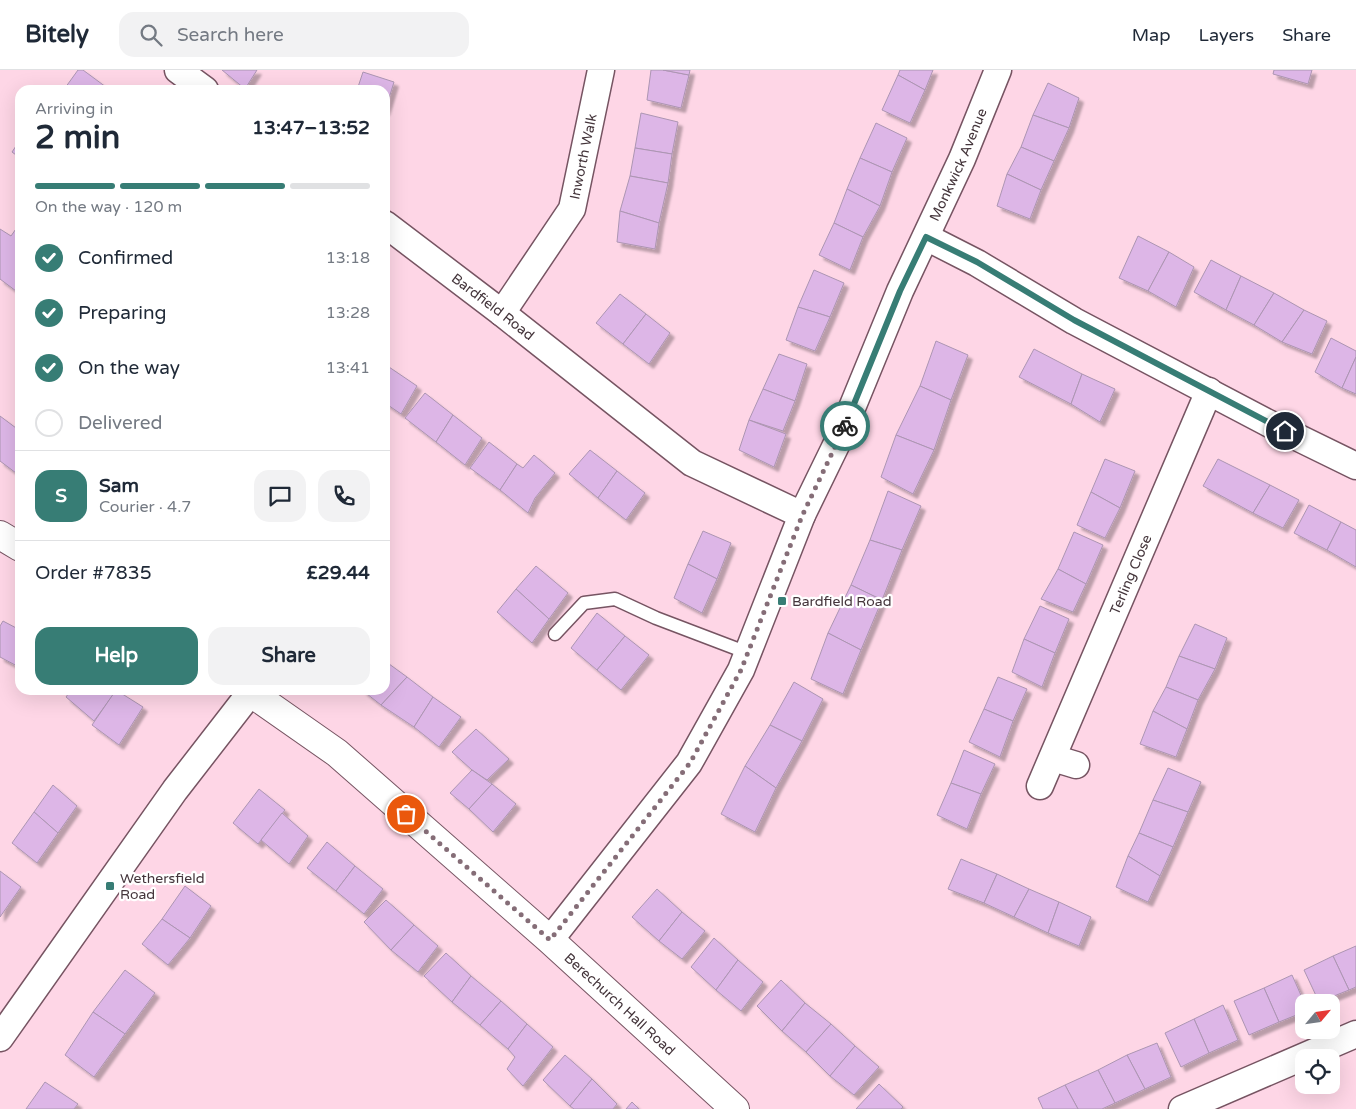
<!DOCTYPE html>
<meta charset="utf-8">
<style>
body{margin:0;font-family:"Varela Round",sans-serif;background:#f2f2f3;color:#1f2937;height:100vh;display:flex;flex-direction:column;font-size:19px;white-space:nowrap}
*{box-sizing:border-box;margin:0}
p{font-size:16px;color:#747a83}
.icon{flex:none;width:28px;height:28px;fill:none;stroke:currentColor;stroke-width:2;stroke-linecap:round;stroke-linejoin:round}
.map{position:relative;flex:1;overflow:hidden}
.sheet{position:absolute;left:15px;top:15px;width:375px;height:610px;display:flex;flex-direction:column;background:#fff;border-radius:15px;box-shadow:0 5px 20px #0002}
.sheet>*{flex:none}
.needle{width:32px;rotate:61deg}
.tools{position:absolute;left:1295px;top:924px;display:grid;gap:10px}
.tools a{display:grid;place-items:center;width:45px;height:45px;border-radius:10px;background:#fff;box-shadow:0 5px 20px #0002;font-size:25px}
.pin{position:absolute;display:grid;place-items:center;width:42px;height:42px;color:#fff;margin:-21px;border:2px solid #fff;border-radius:50%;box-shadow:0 1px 5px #0007}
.courier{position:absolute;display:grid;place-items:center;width:50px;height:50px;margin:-25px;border:4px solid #377d75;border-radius:50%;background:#fff;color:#222;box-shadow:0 1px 6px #0007}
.head em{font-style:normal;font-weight:800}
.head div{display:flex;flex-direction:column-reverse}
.head{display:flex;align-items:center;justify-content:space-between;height:85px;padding:0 20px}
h1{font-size:32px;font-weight:800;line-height:38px}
.bar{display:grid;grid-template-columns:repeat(4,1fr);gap:8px 5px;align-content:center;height:60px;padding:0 20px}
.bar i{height:6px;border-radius:4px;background:#e0e1e3}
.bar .current{background:#377d75}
.bar p{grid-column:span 4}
.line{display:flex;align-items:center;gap:12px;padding:0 20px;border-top:1px solid #e0e1e3}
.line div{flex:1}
.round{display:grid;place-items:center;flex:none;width:52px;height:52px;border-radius:15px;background:#f2f2f3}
ol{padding:0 20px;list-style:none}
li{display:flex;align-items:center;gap:15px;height:55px}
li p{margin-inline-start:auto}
li .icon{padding:5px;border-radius:50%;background:#377d75;color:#fff;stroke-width:4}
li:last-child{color:#747a83}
li i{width:28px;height:28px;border:2px solid #e0e1e3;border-radius:50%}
.primary-button{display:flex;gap:10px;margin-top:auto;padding:10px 20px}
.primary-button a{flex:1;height:58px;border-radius:15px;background:#377d75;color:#fff;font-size:20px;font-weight:800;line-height:58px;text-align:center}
.primary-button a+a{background:#f2f2f3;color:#1f2937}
header{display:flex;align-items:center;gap:30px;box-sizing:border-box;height:70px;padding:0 25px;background:#fff;border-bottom:1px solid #e0e1e3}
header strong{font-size:24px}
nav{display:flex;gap:28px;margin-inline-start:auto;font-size:18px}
.search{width:350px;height:45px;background:#f2f2f3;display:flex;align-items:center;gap:12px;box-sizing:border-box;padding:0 18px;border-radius:15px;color:#747a83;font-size:19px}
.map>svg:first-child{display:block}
</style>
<header>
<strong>Bitely</strong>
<div class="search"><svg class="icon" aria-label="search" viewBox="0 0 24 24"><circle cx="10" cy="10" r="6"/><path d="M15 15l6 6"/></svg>Search here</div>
<nav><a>Map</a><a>Layers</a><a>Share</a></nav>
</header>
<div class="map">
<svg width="1356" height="1039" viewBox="0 0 1356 1039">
<defs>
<filter id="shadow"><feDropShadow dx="4.5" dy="4.5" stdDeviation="1" flood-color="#0004"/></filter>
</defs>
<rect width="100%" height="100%" fill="#fed6e6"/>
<g fill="#ddb6e7" stroke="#ac95b2" filter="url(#shadow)">
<polygon points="78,0 83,0 110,20 68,20 65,18"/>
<polygon points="222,0 257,0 245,19"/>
<polygon points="651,0 663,0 689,5 681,38 647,30"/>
<polygon points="663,0 690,0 689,5"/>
<polygon points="900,0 933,0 925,20 898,5"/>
<polygon points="1274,0 1312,0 1308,14 1273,4"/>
<polygon points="363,2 394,12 385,41 385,20 357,20"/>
<polygon points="898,5 925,20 910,53 882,40"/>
<polygon points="1048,13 1079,28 1069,58 1033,45"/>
<polygon points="641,43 678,52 672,84 635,78"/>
<polygon points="1033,45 1069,58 1054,91 1021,77"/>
<polygon points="876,53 907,68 892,102 860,88"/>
<polygon points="20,70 20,88 12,82"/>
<polygon points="1021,77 1054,91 1041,120 1007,104"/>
<polygon points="635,78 672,84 668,113 630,106"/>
<polygon points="860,88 892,102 880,136 847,119"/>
<polygon points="1007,104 1041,120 1030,149 997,136"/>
<polygon points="630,106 668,113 659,153 620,141"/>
<polygon points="847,119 880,136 863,167 834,153"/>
<polygon points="620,141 659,153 655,179 617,172"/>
<polygon points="20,153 20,224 0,209 0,159 11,166"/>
<polygon points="834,153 863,167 850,200 819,185"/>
<polygon points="1138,166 1169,182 1148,221 1119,208"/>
<polygon points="1169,182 1194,197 1176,237 1148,221"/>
<polygon points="1211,190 1241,206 1226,240 1194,222"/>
<polygon points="814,200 844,213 830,247 798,237"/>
<polygon points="1241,206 1274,223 1254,255 1226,240"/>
<polygon points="1274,223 1304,240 1282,272 1254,255"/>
<polygon points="620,224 646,244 623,274 596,253"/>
<polygon points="798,237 830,247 815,281 786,270"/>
<polygon points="1304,240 1327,251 1312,284 1282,272"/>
<polygon points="646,244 670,263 649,294 623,274"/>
<polygon points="1331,268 1356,281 1356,287 1342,318 1315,302"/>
<polygon points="936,271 968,285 951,330 920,316"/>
<polygon points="1034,279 1082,304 1071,334 1019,307"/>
<polygon points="779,284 807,294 795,331 763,319"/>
<polygon points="1356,287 1356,324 1342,318"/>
<polygon points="389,297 417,316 401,344 385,333 385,303"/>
<polygon points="1082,304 1115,319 1100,352 1071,334"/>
<polygon points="920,316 951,330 934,380 896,365"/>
<polygon points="763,319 795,331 783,361 749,350"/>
<polygon points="425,323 453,345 436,372 405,348"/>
<polygon points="453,345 482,368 465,395 436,372"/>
<polygon points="0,346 20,361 20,406 0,391"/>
<polygon points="749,350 786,364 774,397 739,380"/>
<polygon points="896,365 934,380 913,424 881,407"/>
<polygon points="489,372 517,394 500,420 470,398"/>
<polygon points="590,380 617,401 598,428 569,404"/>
<polygon points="534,385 555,403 535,428 528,443 500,420 517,394 523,398"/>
<polygon points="1105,389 1135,401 1120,438 1091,422"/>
<polygon points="1218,389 1270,415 1253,443 1203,416"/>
<polygon points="617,401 645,423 626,450 598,428"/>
<polygon points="1270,415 1299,430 1283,458 1253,443"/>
<polygon points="888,421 921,436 902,480 870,470"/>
<polygon points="1091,422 1120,438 1105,468 1077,455"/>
<polygon points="1309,435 1341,452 1327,480 1294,463"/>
<polygon points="1341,452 1356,460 1356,497 1327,480"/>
<polygon points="703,461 731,473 717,509 688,494"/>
<polygon points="1074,462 1103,475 1086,514 1058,499"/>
<polygon points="870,470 902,480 882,530 851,515"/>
<polygon points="688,494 717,509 702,543 674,528"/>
<polygon points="536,496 568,523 549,549 516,519"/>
<polygon points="1058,499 1086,514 1073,542 1041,529"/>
<polygon points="851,515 882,530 861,580 828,563"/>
<polygon points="516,519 549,549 532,573 497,542"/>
<polygon points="1040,536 1069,549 1055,583 1024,569"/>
<polygon points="597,543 625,566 597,600 571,578"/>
<polygon points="3,551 20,560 19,597 0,587 0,556"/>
<polygon points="1195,554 1227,568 1215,599 1179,586"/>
<polygon points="828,563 861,580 843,624 811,609"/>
<polygon points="625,566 649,585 621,620 597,600"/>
<polygon points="1024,569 1055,583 1042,617 1012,602"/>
<polygon points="1179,586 1215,599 1198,630 1166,617"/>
<polygon points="385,591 407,607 381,635 362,620 385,620"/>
<polygon points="407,607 433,627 414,657 381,635"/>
<polygon points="998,607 1027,619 1013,651 984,639"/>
<polygon points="794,612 823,629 802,671 770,655"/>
<polygon points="1166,617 1198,630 1187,659 1153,641"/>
<polygon points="71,620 106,620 113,625 94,651 66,627"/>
<polygon points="116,620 143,637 119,675 92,655"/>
<polygon points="433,627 461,647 439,677 414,657"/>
<polygon points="984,639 1013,651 1000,687 969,672"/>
<polygon points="1153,641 1187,659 1176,687 1140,674"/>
<polygon points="770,655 802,671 776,718 745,696"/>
<polygon points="476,659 509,689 487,710 472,700 452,682"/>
<polygon points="964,680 995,694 981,724 951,713"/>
<polygon points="745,696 776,718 755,762 721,744"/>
<polygon points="1168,698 1201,712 1188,742 1153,730"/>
<polygon points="472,700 492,714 469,739 450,723"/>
<polygon points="951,713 981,724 967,759 937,745"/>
<polygon points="492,714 516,734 493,762 469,739"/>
<polygon points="53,715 77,736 58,763 34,742"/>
<polygon points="259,719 285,740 258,774 233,753"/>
<polygon points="1153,730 1188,742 1173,777 1139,763"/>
<polygon points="34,742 58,763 37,793 12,773"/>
<polygon points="282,743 308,766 289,794 261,770"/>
<polygon points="1139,763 1173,777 1160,806 1128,786"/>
<polygon points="327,772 355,796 336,821 307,798"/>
<polygon points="1128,786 1160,806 1148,832 1116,817"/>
<polygon points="961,789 997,804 984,833 948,819"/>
<polygon points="355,796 383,819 364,844 336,821"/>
<polygon points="0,801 21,817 0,847"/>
<polygon points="997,804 1029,819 1014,847 984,833"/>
<polygon points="185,816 211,836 190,868 162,849"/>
<polygon points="657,819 682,842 659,871 632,847"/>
<polygon points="1029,819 1059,832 1048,863 1014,847"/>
<polygon points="386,830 414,855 391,880 364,852"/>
<polygon points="1059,832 1091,847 1079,876 1048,863"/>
<polygon points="682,842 705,861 682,889 659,871"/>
<polygon points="162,849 190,868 168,895 142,874"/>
<polygon points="414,855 438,876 418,902 391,880"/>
<polygon points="714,868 738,890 716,920 691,897"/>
<polygon points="1356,876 1356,917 1349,920 1333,886"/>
<polygon points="446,883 471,906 452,932 424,906"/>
<polygon points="1333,886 1349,920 1319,932 1304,900"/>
<polygon points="738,890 763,912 741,941 716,920"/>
<polygon points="125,900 155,923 125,964 93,942"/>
<polygon points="1292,905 1304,932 1304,942 1279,952 1264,918"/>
<polygon points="471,906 501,931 480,955 452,932"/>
<polygon points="781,910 805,933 782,961 757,936"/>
<polygon points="1264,918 1279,952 1249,965 1234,931"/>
<polygon points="501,931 527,954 508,979 480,955"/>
<polygon points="805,933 831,954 806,982 782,961"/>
<polygon points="1223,935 1238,970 1209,983 1194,949"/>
<polygon points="93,942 125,964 94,1007 65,985"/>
<polygon points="1194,949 1209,983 1181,997 1165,963"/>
<polygon points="527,954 553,977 523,1016 507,999 515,987 508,979"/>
<polygon points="831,954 855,976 830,1006 806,982"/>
<polygon points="1157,973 1171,1007 1145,1019 1127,985"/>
<polygon points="855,976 879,997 854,1025 830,1006"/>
<polygon points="565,985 592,1009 570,1036 543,1010"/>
<polygon points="1127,985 1145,1019 1115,1033 1098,1000"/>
<polygon points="1098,1000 1115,1033 1102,1039 1078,1039 1065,1015"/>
<polygon points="592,1009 617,1034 613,1039 574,1039 570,1036"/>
<polygon points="45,1012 78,1034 74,1039 26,1039"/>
<polygon points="879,1014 903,1037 901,1039 856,1039"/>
<polygon points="1065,1015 1078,1039 1043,1039 1038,1028"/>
<polygon points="632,1032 639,1039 626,1039"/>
</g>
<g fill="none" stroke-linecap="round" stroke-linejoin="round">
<defs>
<polyline id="lane" points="555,564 584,533 615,529 656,548 748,583"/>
<g id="street">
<polyline points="178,0 205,20"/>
<path id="s1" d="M 385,154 L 502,243 L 692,393 L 802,445"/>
<polyline points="926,167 977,193 1074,251 1268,353 1356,396"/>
<path id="s2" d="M 502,243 L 572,139 L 601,0"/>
<polyline points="1053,688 1076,695"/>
<path id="s3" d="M 1040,716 L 1209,321"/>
<path id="s4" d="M 550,870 L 689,693 L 741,600 L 802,445 L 840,367 L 900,221 L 962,89 L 998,0"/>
<polyline points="0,968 175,720 251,622"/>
<polyline points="1182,1039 1356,964"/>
</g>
<g id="secondary">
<polyline points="0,465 20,477"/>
<path id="s5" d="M 247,620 L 337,683 L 550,870 L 735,1039"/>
</g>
</defs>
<use href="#lane" stroke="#765462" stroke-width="15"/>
<use href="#street" stroke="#765462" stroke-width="29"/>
<use href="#secondary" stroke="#765462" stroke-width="30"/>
<use href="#lane" stroke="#fff" stroke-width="12"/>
<use href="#street" stroke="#fff" stroke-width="26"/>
<use href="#secondary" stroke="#fff" stroke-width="28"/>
</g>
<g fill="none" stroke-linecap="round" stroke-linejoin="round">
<polyline stroke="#856d77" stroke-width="5" stroke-dasharray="0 9" points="406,744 550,870 690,693 741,600 802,446 845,356"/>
<polyline stroke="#377d75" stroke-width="6" points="845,356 900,221 926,167 977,192 1074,250 1285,361"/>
</g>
<g fill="#377d75" stroke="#fff" stroke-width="2">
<rect x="777" y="526" width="10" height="10" rx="2.5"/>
<rect x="105" y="811" width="10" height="10" rx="2.5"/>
</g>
<g text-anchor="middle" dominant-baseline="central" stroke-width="4.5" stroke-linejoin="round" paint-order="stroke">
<g font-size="14" fill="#44353b" stroke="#fff">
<text stroke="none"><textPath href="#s2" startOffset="179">Inworth Walk</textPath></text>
<text stroke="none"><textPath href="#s4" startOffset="882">Monkwick Avenue</textPath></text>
<text stroke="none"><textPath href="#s1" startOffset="136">Bardfield Road</textPath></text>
<text stroke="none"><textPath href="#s3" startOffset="230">Terling Close</textPath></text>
<text stroke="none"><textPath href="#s5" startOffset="488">Berechurch Hall Road</textPath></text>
</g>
<g font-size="14" fill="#44353b" stroke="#fff" text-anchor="start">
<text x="792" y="531">Bardfield Road</text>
<text x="120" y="808">Wethersfield<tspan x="120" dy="16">Road</tspan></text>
</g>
</g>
</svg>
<div class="tools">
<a><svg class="needle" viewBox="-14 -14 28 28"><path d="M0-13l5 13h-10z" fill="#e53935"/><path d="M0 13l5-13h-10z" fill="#747a83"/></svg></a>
<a><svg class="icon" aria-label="locate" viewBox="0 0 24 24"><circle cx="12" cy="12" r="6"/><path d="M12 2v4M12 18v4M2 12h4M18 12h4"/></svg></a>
</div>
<div class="pin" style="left:406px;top:744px;background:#ea580c"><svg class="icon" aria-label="bag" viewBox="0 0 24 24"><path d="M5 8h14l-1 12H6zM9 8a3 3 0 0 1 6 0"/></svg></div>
<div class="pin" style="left:1285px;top:361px;background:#1f2937"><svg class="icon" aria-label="home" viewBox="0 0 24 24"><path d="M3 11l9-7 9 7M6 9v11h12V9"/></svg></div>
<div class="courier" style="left:845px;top:356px"><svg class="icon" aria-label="bike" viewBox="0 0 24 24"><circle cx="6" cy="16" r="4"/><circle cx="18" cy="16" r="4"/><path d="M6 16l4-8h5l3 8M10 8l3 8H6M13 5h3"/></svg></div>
<section class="sheet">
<div class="head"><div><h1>2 min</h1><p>Arriving in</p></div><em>13:47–13:52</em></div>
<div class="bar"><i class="current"></i><i class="current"></i><i class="current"></i><i></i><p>On the way · 120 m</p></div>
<ol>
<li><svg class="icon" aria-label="check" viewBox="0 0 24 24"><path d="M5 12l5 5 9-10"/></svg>Confirmed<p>13:18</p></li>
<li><svg class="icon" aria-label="check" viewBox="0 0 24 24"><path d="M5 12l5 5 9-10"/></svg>Preparing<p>13:28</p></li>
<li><svg class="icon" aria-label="check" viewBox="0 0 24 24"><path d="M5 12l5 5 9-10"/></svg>On the way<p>13:41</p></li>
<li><i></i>Delivered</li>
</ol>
<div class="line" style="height:90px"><b class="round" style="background:#377d75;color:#fff">S</b><div><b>Sam</b><p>Courier · 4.7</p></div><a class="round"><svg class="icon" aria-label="chat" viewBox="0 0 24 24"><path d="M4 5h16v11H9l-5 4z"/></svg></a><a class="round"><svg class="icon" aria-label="phone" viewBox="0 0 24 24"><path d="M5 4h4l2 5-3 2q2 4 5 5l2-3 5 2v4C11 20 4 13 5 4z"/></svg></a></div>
<div class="line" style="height:65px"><div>Order #7835</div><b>£29.44</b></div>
<div class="primary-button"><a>Help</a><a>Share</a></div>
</section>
</div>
